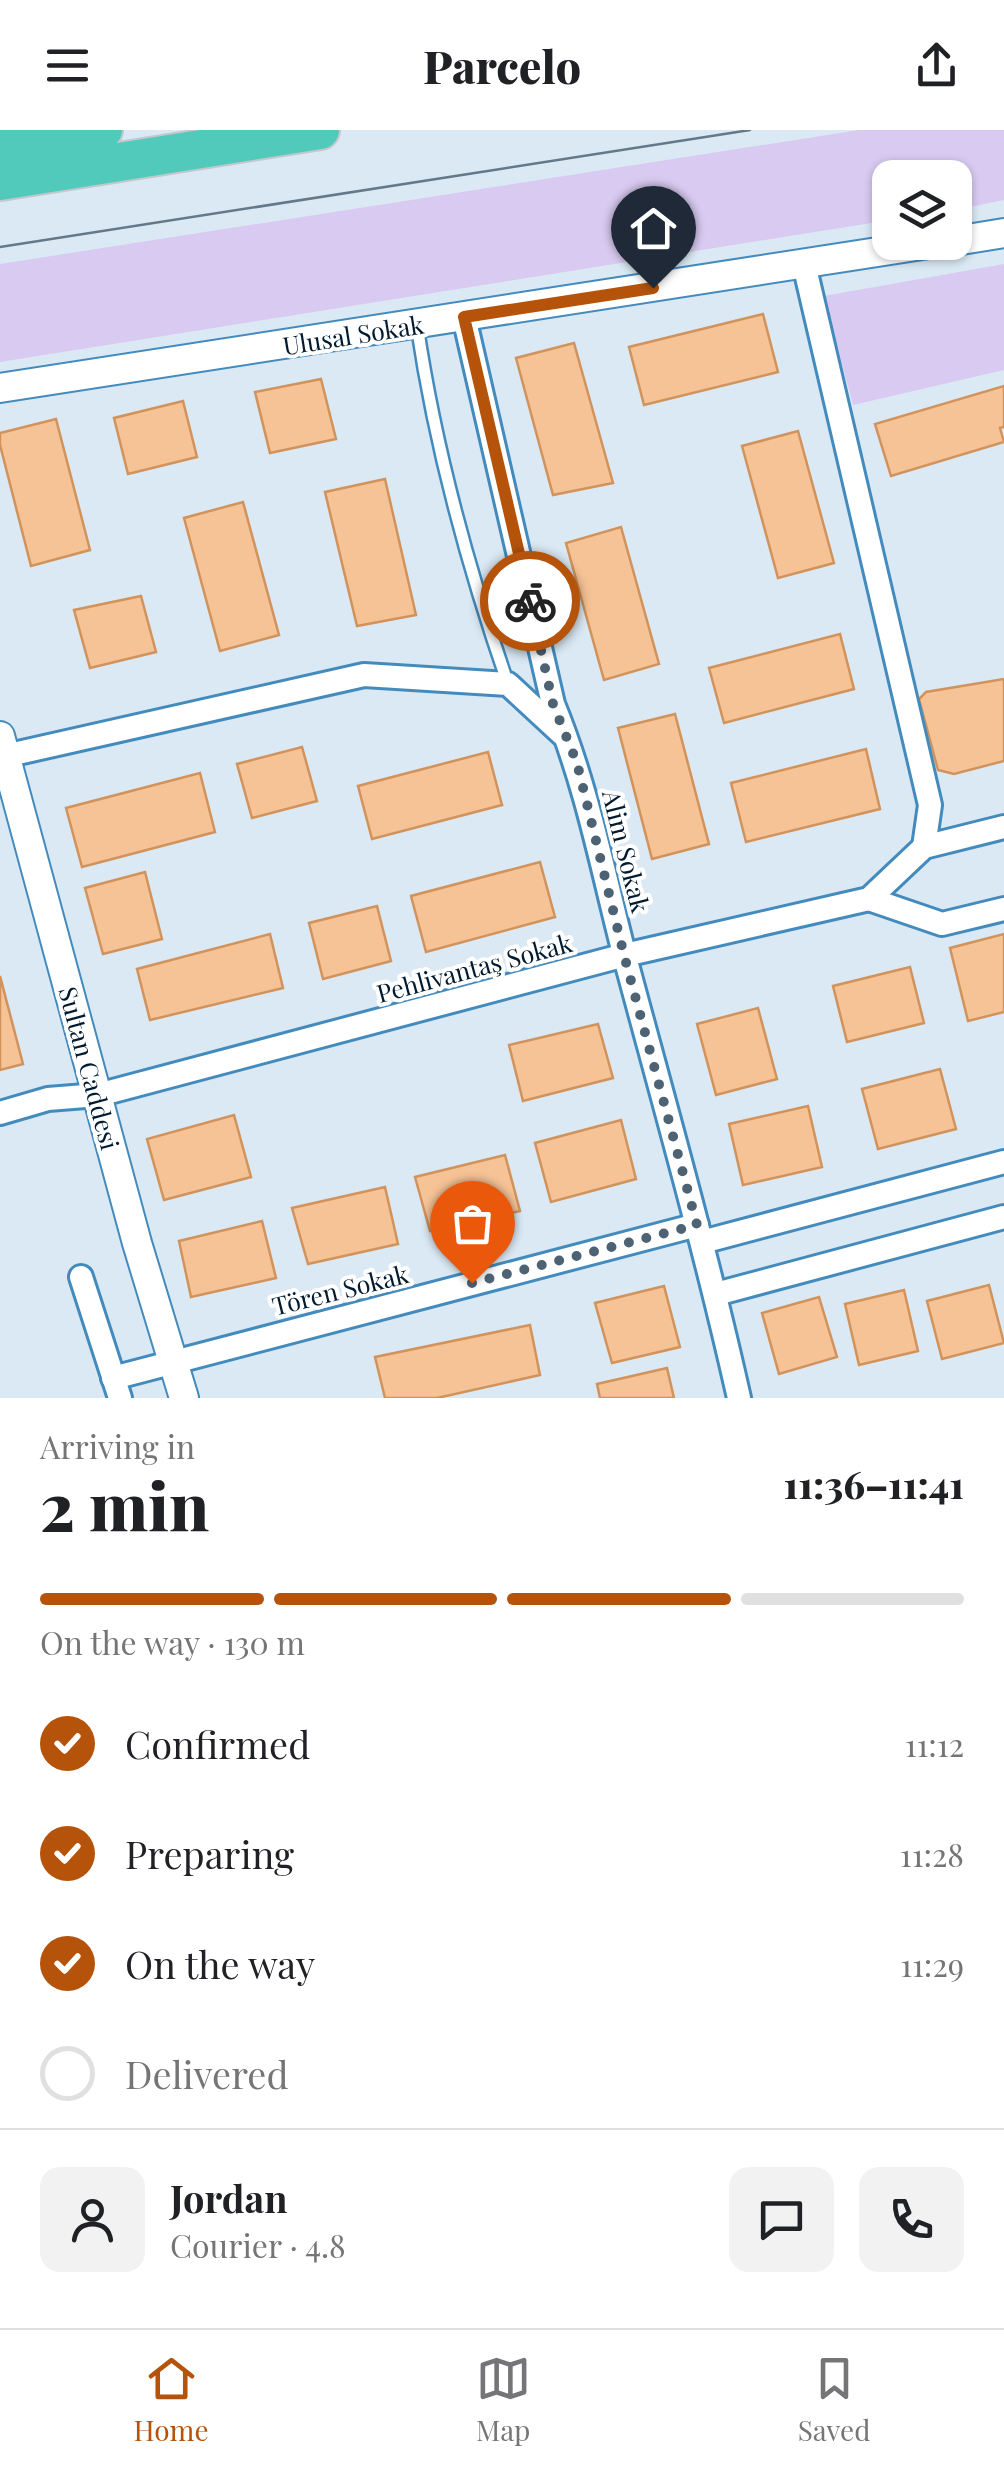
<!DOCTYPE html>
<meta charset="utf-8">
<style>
body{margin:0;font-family:"Playfair Display",serif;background:#f2f2f2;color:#202124;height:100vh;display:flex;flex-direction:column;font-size:38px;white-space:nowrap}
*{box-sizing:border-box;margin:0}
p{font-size:32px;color:#757577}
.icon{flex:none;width:55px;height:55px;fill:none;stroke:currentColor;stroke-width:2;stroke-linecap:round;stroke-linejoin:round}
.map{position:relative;height:1268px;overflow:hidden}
.panel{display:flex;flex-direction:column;background:#fff;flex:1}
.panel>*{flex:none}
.fabs{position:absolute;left:872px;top:30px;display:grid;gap:20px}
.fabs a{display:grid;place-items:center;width:100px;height:100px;border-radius:20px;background:#fff;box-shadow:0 2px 8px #0004;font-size:50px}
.pin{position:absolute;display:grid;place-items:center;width:85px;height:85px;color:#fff;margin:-102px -42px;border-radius:50% 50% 50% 0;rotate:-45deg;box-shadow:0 0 10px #0007}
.pin .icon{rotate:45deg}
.courier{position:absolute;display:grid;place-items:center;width:100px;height:100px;margin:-50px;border:8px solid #b45309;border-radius:50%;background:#fff;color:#222;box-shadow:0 2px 12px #0007}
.summary em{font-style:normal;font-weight:800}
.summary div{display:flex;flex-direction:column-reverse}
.summary{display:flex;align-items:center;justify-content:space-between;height:170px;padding:0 40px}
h1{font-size:65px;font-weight:800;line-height:75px}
.bar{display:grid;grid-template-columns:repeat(4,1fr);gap:15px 10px;align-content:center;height:120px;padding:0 40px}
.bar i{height:12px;border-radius:8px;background:#e0e0e0}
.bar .selected{background:#b45309}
.bar p{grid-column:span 4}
.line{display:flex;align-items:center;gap:25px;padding:0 40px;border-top:2px solid #e0e0e0}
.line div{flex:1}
.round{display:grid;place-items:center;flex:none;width:105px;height:105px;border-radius:20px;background:#f2f2f2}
ol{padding:0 40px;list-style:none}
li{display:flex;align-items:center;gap:30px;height:110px}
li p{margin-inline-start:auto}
li .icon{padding:10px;border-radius:50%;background:#b45309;color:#fff;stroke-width:4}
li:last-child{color:#757577}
li i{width:55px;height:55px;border:5px solid #e0e0e0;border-radius:50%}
header{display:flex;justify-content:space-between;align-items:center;height:130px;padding:0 40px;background:#fff;font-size:45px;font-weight:800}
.menu{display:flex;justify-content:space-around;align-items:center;height:140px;border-top:2px solid #e0e0e0;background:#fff;font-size:28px;color:#757577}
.menu a{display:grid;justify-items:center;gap:5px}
.menu .selected{color:#b45309}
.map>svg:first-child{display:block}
</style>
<header><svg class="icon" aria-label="menu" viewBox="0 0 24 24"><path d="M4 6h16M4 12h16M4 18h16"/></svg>Parcelo<svg class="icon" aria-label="share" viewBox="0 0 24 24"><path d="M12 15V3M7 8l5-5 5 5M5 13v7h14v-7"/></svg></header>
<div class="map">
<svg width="1004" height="1268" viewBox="0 0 1004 1268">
<rect width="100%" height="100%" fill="#dbe9f4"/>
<g fill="#d9caf1">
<polygon points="859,0 1004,0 1004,70 955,80 955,48 890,48 890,90 0,232 0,134"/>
<polygon points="1004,134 1004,240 853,275 824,166"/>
</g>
<g fill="#f6c396" stroke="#d1935b" stroke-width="2.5">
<polygon points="763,184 778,242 644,275 629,217"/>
<polygon points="574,213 613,353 553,365 516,228"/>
<polygon points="321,249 336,309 270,323 255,262"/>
<polygon points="1004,256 1004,297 1000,298 1004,312 891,346 875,294"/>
<polygon points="183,271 197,327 128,344 114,288"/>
<polygon points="56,289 90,420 31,436 0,315 0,303"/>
<polygon points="798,301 834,433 778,448 742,316"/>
<polygon points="385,349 416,485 357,496 325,362"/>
<polygon points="243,372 279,505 220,521 184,388"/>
<polygon points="621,397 659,534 604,550 566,413"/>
<polygon points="141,466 156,522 90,538 74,480"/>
<polygon points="840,504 854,559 724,593 709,538"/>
<polygon points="1004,549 1004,631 954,644 938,640 919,569 926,562"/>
<polygon points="675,584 709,714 652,729 618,598"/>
<polygon points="302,617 317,671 252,688 237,634"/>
<polygon points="866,619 880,679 746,712 731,653"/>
<polygon points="488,622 502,675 372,709 358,656"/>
<polygon points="200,643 215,702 82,737 66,678"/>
<polygon points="540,732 555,787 426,822 411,766"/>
<polygon points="145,742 162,809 103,824 85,758"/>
<polygon points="377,776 391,831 323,849 309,793"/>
<polygon points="270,804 283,858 150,890 137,839"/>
<polygon points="1004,804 1004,882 968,891 950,818"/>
<polygon points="910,837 924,893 847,912 833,856"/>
<polygon points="0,846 23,934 0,940"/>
<polygon points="758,878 777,949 716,965 697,894"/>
<polygon points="598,894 613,948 523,971 509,915"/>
<polygon points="940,939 956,999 878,1019 862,959"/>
<polygon points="808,976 822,1037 743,1055 729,994"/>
<polygon points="234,985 251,1047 164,1070 147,1009"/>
<polygon points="621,990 636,1049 551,1072 535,1013"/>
<polygon points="505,1025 520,1081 430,1101 415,1047"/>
<polygon points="385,1057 398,1114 308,1134 292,1078"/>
<polygon points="262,1091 276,1148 191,1167 179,1111"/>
<polygon points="989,1155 1004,1213 942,1229 927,1171"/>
<polygon points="664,1156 680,1217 612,1233 595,1173"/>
<polygon points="904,1160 918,1221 859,1235 845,1174"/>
<polygon points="819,1167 837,1227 779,1244 762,1183"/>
<polygon points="530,1195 540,1245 437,1268 385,1268 375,1227"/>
<polygon points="667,1238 674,1268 600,1268 597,1254"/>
</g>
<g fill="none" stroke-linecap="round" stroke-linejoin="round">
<defs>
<path id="service" d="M 417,195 C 435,317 468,438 508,554"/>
<g id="minor">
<polyline points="804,134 930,675 924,717"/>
<path d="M 464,187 L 553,574 C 588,659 603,743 626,831 C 665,976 706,1121 739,1268"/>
<polyline points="0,627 364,545 508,554 562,604"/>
<polyline points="869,769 942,794 1004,779"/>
<polyline points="0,983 48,969 98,965 625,825 869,769 924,717 1004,697"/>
<polyline points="702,1112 1004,1032"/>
<polyline points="81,1147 120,1268"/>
<polyline points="716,1164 1004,1087"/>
<polyline points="113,1248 697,1095"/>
</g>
<g id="tertiary">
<polyline points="955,111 1004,103"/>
<polyline points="0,258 942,112"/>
<polyline points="0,606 137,1113 184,1268"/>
</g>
<g id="trunk">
<polyline points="0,17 103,0"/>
<polyline points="0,51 320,0"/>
</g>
</defs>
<use href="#service" stroke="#448bbd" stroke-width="16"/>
<use href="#minor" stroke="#448bbd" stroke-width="28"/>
<use href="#tertiary" stroke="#448bbd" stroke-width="32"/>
<use href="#trunk" stroke="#c2c8cd" stroke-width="42"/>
<use href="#service" stroke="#fff" stroke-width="11"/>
<use href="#minor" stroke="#fff" stroke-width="22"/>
<use href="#tertiary" stroke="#fff" stroke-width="28"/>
<use href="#trunk" stroke="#52cabb" stroke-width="38"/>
<polyline stroke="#637888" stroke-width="2.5" points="0,117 750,0"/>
</g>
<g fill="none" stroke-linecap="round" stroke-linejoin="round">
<polyline stroke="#4d6374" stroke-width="10" stroke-dasharray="0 18" points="472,1153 697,1095 624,825 577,633 553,574 530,471"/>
<polyline stroke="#b45309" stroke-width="12" points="530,471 464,187 653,158"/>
</g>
<g text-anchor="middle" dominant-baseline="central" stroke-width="8" stroke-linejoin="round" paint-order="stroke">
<g font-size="25" fill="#001b2f" stroke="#fff">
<text transform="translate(353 204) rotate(-9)">Ulusal Sokak</text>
<text transform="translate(627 721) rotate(76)">Alim Sokak</text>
<text transform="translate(474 837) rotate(-15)">Pehlivantaş Sokak</text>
<text transform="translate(90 938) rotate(75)">Sultan Caddesi</text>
<text transform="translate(340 1159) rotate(-14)">Tören Sokak</text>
</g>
</g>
</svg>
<div class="fabs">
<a><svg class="icon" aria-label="layers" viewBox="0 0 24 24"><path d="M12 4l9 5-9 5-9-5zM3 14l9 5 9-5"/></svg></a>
</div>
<div class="pin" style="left:472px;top:1153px;background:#ea580c"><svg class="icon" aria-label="bag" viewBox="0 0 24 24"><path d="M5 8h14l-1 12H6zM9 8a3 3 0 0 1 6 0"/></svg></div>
<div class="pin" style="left:653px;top:158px;background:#1f2937"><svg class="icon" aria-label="home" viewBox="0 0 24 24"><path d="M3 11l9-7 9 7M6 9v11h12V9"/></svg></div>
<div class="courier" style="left:530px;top:471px"><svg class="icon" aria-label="bike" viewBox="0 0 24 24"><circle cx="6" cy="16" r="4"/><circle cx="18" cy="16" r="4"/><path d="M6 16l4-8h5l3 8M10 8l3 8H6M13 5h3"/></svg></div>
</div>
<section class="panel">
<div class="summary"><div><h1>2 min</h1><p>Arriving in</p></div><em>11:36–11:41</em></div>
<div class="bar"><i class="selected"></i><i class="selected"></i><i class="selected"></i><i></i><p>On the way · 130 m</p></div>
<ol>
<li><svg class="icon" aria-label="check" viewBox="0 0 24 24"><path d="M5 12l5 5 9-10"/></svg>Confirmed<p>11:12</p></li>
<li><svg class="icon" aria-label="check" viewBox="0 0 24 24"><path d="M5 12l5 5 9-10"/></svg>Preparing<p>11:28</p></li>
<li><svg class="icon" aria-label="check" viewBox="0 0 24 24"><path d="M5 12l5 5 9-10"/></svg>On the way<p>11:29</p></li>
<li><i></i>Delivered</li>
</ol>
<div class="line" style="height:180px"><a class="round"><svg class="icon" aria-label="person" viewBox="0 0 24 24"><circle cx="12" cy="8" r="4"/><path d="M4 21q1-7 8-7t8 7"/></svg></a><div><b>Jordan</b><p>Courier · 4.8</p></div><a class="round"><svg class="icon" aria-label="chat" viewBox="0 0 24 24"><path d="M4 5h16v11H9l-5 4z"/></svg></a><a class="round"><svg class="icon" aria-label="phone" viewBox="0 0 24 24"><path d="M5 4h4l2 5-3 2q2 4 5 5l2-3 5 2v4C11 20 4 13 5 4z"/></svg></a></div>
</section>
<nav class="menu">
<a class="selected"><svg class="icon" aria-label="home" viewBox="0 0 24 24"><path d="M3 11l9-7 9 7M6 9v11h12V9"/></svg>Home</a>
<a><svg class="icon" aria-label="map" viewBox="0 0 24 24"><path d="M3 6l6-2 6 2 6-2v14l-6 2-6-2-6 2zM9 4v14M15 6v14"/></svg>Map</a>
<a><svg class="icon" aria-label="saved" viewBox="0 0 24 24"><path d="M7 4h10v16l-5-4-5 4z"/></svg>Saved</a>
</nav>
